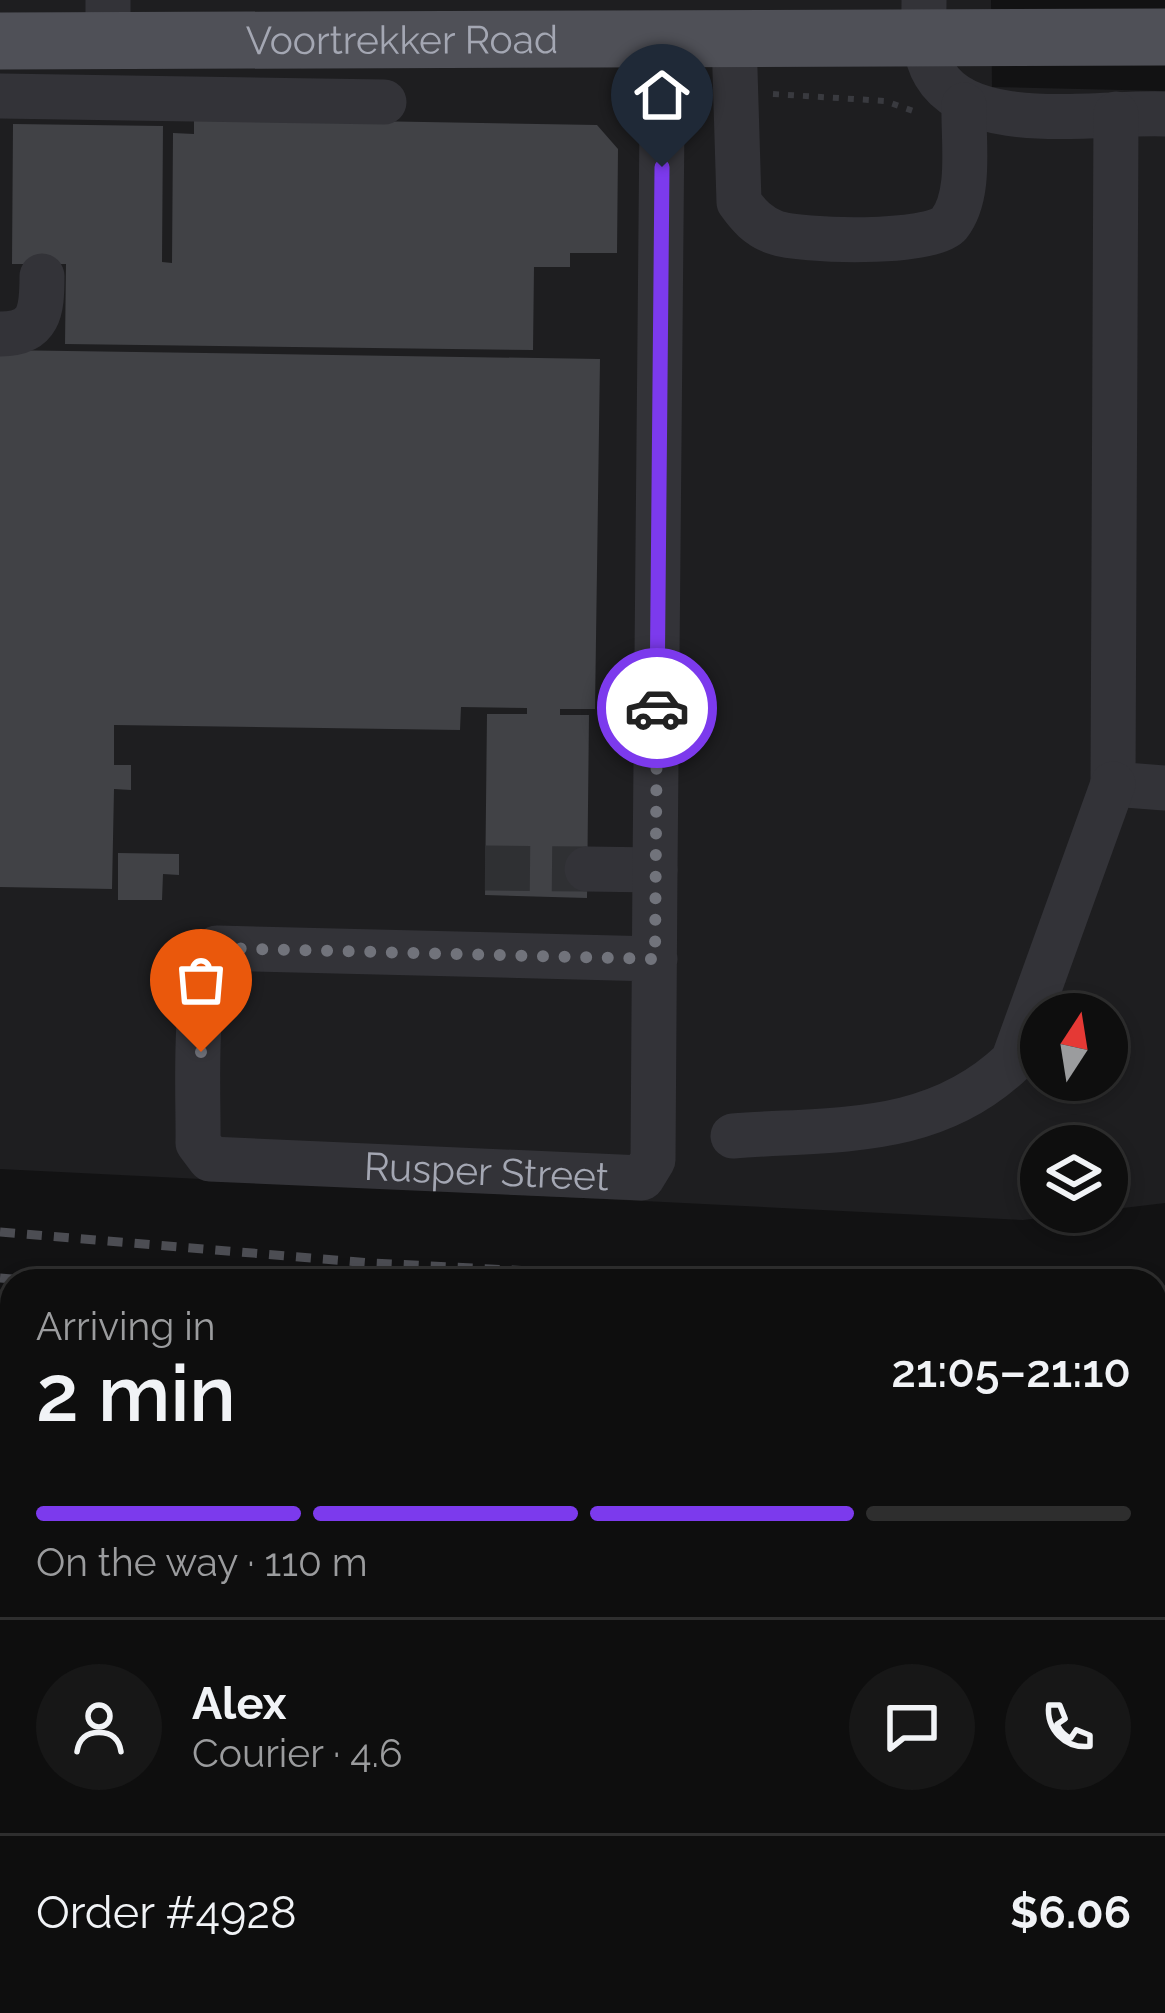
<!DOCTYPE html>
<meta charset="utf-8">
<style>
body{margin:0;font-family:Raleway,sans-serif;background:#171717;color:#f1f3f6;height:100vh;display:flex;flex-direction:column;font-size:45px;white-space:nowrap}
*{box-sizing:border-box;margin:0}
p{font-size:39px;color:#9b9c9e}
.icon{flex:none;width:66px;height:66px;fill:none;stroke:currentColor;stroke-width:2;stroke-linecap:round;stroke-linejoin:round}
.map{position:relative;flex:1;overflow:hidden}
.sheet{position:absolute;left:0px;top:1269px;width:1167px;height:744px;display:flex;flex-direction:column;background:#0e0e0e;border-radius:36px 36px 0 0;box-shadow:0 6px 18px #0003,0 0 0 3px #2e2e2e}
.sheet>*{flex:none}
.needle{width:78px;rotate:12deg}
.tools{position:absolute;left:1020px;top:993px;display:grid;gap:24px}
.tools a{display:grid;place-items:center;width:108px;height:108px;border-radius:50%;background:#0e0e0e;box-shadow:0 6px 18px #0003,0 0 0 3px #2e2e2e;font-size:60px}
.pin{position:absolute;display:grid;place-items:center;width:102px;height:102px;color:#fff;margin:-123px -51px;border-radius:50% 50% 50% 0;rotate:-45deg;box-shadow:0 0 12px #0007}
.pin .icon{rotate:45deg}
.courier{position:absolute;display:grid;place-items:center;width:120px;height:120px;margin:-60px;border:9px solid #7c3aed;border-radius:50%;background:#fff;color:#222;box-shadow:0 3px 15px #0007}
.overview em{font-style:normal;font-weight:600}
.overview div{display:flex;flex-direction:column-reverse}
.overview{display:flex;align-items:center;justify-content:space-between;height:204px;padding:0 36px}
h1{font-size:78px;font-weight:600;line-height:90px}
.bar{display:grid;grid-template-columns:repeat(4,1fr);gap:18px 12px;align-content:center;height:144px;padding:0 36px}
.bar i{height:15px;border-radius:9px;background:#2e2e2e}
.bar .active{background:#7c3aed}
.bar p{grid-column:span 4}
.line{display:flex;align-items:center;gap:30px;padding:0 36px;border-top:3px solid #2e2e2e}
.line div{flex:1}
.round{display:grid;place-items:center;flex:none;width:126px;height:126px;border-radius:63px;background:#171717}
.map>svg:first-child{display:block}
</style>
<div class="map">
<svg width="1165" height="2013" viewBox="0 0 1165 2013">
<rect width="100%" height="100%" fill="#121213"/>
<path fill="#1e1e20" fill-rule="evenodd" d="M 0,0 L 991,0 L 992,87 L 1165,91 L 1165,1203 L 1023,1220 L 0,1169 ZM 1041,1014 L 1107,1014 L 1107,1080 L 1041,1080 ZM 1041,1146 L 1107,1146 L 1107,1212 L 1041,1212 Z"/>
<polygon fill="#1e2620" points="1155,1689 1165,1691 1165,2013 544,2013 545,2001 1155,2001"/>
<g fill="#414246">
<polygon points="194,118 597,125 618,149 617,253 570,253 570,267 534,267 533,350 65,344 66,264 12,264 13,124 163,126 162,262 172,263 173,133 194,134"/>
<polygon points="0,350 600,359 595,709 560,709 560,715 589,715 587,898 485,895 487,714 527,714 527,708 461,707 460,730 114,725 114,765 131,765 131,790 114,789 112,889 0,887"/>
<polygon points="118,853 179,854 179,875 163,874 162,900 118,900"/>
</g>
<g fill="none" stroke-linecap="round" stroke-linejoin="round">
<polyline stroke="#2f3033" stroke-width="45" stroke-dasharray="45 22" stroke-linecap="butt" points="485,868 587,869"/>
<polyline stroke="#393a3f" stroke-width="6" stroke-dasharray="6 9" stroke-linecap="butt" points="773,94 885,101 919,113"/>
<g stroke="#333338" stroke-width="45">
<path d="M 924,0 C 924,23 922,53 935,74 C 971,136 1102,111 1165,114"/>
<path d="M 734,38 L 739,202 C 749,216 758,226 774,232 C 800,242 932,245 949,224 C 972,195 963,141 964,105"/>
<polyline points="108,41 108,0"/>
<polyline points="0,96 384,102"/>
<polyline points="1116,114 1113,784 1165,788"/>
<path d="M 0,334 C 40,334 42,311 42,276"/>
<polyline points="587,869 655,870"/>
<path id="s1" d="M 655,959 L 217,948 C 191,980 199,1100 198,1143 L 210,1159 L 642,1178 L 653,1160 L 655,870 L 662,120 L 663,39"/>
<path d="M 733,1136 C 836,1128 933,1138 1013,1061 L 1113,784"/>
</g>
<path stroke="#4f5057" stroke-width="57" id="s2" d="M 0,41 L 1165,37"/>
<g stroke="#4c4d53" stroke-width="9" stroke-dasharray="15 12" stroke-linecap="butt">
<polyline points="0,1232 372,1263 730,1281"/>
<polyline points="0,1278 36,1281"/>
<polyline points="1155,1291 1165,1290"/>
<polyline points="0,1298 12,1299"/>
<polyline points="0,1324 12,1325"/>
<polyline points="1155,1336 1165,1337"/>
<polyline points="0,1394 12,1397"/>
<polyline points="1155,1400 1165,1401"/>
<polyline points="1155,1423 1165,1423"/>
<polyline points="1155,1608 1165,1610"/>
</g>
</g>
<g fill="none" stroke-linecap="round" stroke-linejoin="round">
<polyline stroke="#71737b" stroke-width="12" stroke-dasharray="0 21.6" points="201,1052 206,982 217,948 655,959 657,708"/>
<polyline stroke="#7c3aed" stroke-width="15" points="657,708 662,167"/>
</g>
<g text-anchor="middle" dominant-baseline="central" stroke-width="10" stroke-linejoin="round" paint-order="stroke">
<g font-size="39" fill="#a4a7b3" stroke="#0d0d0e">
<text stroke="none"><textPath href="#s2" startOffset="402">Voortrekker Road</textPath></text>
<text stroke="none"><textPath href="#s1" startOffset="933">Rusper Street</textPath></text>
</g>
</g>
</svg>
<div class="tools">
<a><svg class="needle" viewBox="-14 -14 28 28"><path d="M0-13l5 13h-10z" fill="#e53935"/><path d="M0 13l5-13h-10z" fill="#9b9c9e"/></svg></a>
<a><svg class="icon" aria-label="layers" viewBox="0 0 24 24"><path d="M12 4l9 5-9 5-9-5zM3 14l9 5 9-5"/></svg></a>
</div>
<div class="pin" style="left:201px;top:1052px;background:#ea580c"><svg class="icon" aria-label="bag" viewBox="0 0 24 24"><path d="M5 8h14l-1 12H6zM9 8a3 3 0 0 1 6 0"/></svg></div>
<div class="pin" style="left:662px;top:167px;background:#1f2937"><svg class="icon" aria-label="home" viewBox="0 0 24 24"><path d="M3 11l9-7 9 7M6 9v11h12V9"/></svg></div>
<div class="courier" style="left:657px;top:708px"><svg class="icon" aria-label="car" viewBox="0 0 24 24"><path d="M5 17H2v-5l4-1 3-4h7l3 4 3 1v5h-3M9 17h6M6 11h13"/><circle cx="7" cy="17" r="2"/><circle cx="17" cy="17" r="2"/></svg></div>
<section class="sheet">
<div class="overview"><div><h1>2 min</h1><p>Arriving in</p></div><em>21:05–21:10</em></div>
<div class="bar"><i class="active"></i><i class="active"></i><i class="active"></i><i></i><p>On the way · 110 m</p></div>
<div class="line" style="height:216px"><a class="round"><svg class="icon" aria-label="person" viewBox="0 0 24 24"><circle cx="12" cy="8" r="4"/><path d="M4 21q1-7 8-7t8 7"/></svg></a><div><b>Alex</b><p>Courier · 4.6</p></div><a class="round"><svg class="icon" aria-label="chat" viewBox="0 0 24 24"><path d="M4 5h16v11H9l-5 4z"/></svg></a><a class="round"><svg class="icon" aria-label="phone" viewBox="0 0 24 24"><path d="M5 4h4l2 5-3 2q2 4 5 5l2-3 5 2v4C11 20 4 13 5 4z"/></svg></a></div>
<div class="line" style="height:156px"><div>Order #4928</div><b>$6.06</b></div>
</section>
</div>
